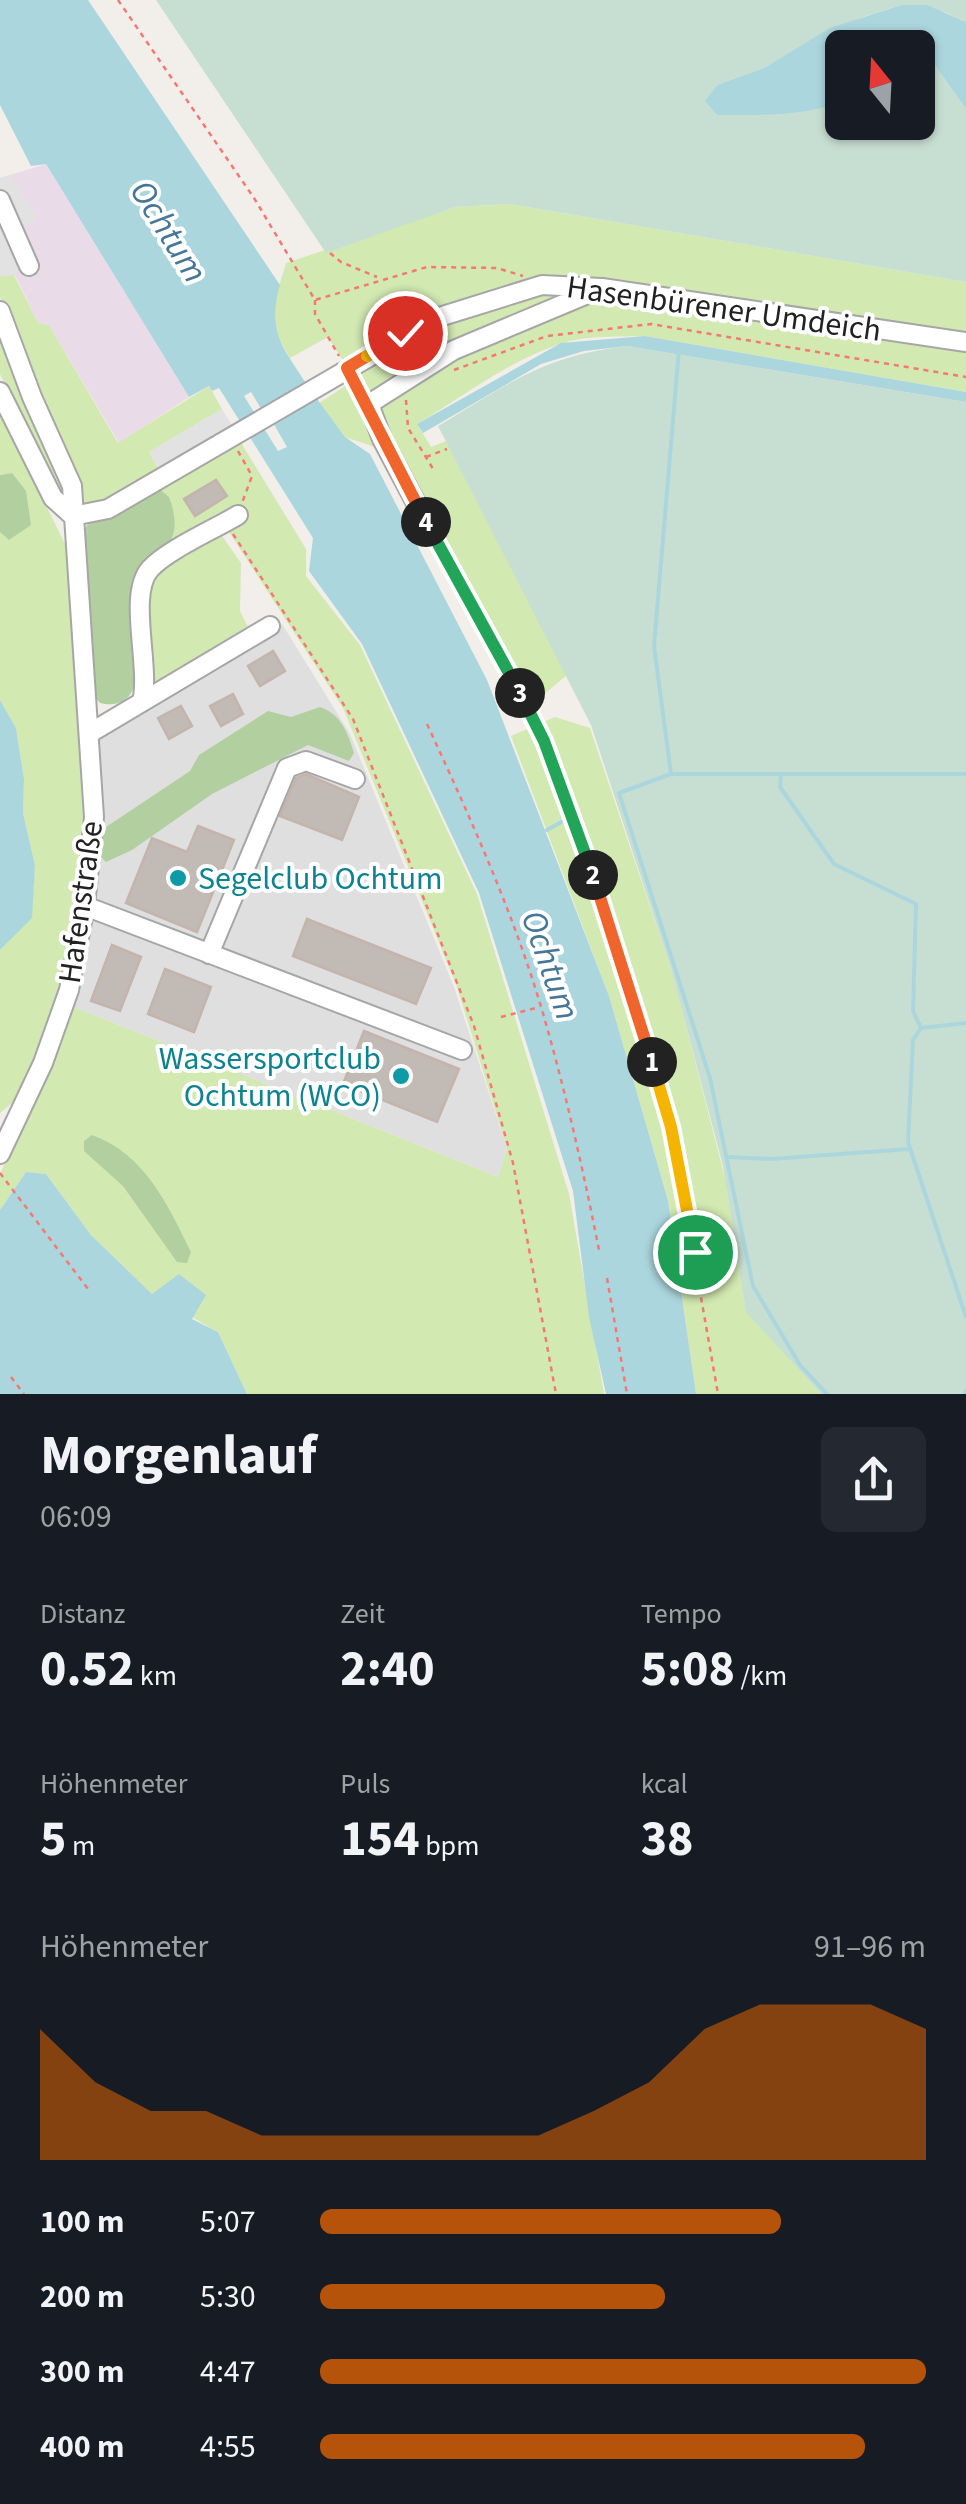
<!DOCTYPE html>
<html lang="de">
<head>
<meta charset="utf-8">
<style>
  :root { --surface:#171b24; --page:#242831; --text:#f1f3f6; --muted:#9ea1a6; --accent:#b45309 }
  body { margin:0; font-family:"Source Sans 3",sans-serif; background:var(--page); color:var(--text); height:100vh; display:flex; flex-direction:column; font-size:38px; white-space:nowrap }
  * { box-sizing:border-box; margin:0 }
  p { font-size:32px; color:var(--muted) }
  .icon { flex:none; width:55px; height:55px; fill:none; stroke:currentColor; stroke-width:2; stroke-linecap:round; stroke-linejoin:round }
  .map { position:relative; height:1394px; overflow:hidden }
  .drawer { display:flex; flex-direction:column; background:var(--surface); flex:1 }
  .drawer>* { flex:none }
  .needle { width:65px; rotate:342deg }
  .tools { position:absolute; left:825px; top:30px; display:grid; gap:20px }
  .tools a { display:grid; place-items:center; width:110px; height:110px; border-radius:15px; background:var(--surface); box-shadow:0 2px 8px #0004; font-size:50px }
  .pin { position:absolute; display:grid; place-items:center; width:85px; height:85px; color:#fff; margin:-42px; border:5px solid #fff; border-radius:50%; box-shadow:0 2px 10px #0007 }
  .km { position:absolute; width:50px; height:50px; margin:-25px; border-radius:50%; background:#222; color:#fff; font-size:28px; line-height:50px; text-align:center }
  .round { display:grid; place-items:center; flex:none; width:105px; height:105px; border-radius:15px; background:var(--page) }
  .headline { display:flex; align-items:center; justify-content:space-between; height:170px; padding:0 40px }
  h1 { font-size:55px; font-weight:700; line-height:75px }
  .stats { display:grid; grid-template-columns:repeat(3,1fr); gap:15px; height:170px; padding:10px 40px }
  .stats div { display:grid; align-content:center }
  .stats b { font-size:50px; font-weight:700 }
  .stats small { font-size:28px; font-weight:400 }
  .stats p { font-size:28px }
  .chart { height:280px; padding:20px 40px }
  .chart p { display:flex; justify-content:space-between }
  .chart svg { width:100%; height:180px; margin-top:10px; fill:var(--accent); opacity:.7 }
  ul { padding:0 40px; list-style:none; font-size:32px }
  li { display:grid; grid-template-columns:160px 120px 1fr; align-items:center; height:75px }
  li i { height:25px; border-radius:12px; background:var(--accent) }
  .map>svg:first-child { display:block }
  .residential { fill:#e0dfdf }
  .industrial { fill:#eadbe9 }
  .grass { fill:#d2e9b2 }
  .forest { fill:#b2cf9f }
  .wetland { fill:#c7dfd2 }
  .parking { fill:#e2e2e2 }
  .water { fill:#acd6dd }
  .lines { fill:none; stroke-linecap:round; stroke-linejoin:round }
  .stream { stroke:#acd6dd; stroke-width:4 }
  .building { fill:#c2bab5; stroke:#c3b4ac; stroke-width:2.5 }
  .minor-casing { stroke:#a6a6a6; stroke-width:22 }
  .path { stroke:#f57876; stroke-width:2.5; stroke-dasharray:5 5; stroke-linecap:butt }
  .minor { stroke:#fff; stroke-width:18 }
  .split-1-casing { stroke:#fff; stroke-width:20 }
  .split-2-casing { stroke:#fff; stroke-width:20 }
  .split-3-casing { stroke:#fff; stroke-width:20 }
  .split-4-casing { stroke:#fff; stroke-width:20 }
  .split-5-casing { stroke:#fff; stroke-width:20 }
  .split-6-casing { stroke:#fff; stroke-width:20 }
  .split-1 { stroke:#f5b400; stroke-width:12 }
  .split-2 { stroke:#f0652b; stroke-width:12 }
  .split-3 { stroke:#22a559; stroke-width:12 }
  .split-4 { stroke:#22a559; stroke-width:12 }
  .split-5 { stroke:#f0652b; stroke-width:12 }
  .split-6 { stroke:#f5b400; stroke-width:12 }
  .culture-dot { fill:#0f9aa8; stroke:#fff; stroke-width:4 }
  .labels { text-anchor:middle; stroke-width:8; stroke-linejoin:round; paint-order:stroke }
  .street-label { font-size:32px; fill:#222; stroke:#fff }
  .culture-label { font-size:32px; fill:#0d838f; stroke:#fff; text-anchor:start }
  .water-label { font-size:35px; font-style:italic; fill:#477697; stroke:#fff }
</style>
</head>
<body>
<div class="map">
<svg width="966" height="1394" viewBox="0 0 966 1394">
  <rect width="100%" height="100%" fill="#f2eee9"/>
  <!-- residential -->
  <path class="residential" d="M282,624l68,110 104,253 53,161 -9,29 -424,-170 29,-178 -6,-92z"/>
  <!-- industrial -->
  <path class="industrial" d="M46,164l143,233 -70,46 -70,-118 -11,-2 -23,-48 -15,1v-98z"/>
  <!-- grass -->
  <path class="grass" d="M510,204l456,78v110l-321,-56c-27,1 -59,-1 -85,8 -50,16 -98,53 -143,80l14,23 15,-6 121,234 -43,36 -140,-261 -39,-13 -26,-34 36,-23 -27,-43 -38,21c-26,-44 -17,-49 -4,-95l169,-56z
    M14,275l24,48 11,2 69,118 91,-57 13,23 -73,43 13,23 -76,36 -86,-214v-21z
    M0,334l62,148 4,12 -4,3 -62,-123z
    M0,413l69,139 20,265 -13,110 -18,68 -39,102 -19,16v-163l31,-32 4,-53 -12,-52 1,-34 -8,-51 -16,-28v-168l9,7 3,-66 -12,2z
    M240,441l66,108v27l54,69 117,249 92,300 35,200h-357l-29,-62 -66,-38 -61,-59 -45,-61 -20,-2 -26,38v-36l74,-167 424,170 9,-29 -51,-164 -113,-276 -123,-190 -49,28 -13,-58z
    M220,533l21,30 -1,48 8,16 -2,6 -81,51h-10l-9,-102 9,-14z
    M555,717l35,11 82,244 53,206 21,133 75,83h-125l-28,-195 -59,-203 -98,-260z"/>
  <!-- forest -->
  <path class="forest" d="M12,473l14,18 5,34 -22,15 -9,-8v-57z
    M158,488l11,9c21,57 -22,52 -37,92 2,34 25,127 -32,114l-6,-7 -13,-157 6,-14z
    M320,707c21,7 28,26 34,46l-5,8 -41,-16 -96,49 -80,56 -26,12 -7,-7 4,-26 87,-58 9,-16 69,-44 23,6z
    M92,1135c54,20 75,69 99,117l-4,11 -10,-1 -54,-76 -39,-35v-10z"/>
  <!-- wetland -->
  <path class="wetland" d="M156,0h810v22l-22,-10 -43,-7 -41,13 -94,49 -49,18 -11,16 11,14 57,-1 68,-13v21h76v-74l-18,-1 17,-7 49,69v173l-456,-78 -55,3 -129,46z
    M627,346l339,56v992h-145l-75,-82 -23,-146 -52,-197 -80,-244 -153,-299c71,-42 104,-70 189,-80z"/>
  <!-- parking -->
  <path class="parking" d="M11,175l26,44 -16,10 18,31 -25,15 -14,1v-98z
    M222,409l14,23 -74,43 -13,-23z"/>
  <!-- water -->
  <path class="water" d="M0,0h88l192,285c-14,48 4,63 29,103l-44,27 -14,-23 -7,4 34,55 9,-4 -16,-28 37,-23 9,3 28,38 25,17 117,226 122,316 59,204 28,194h-90l-17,-77 -16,-126 -94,-298 -117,-249 -53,-73 4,-33 -94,-150 -7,3 -3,-5 -20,11 -143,-233 -15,2 -31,-61z
    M901,5h26l39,17v87l-49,-69 -17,7 -58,1v53c-37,16 -85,14 -125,14l-12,-14 12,-16 49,-18 64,-39z
    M645,336l321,56v10l-339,-56 -43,5 -43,13 -118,69 -6,-9 144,-81z
    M0,700l16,28 8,51 -1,34 12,52 -3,53 -32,32z
    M26,1172l20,2 45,61 61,59 27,-20 27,21 -14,24 26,13 29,62h-247v-184z"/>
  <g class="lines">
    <!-- stream -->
    <path class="stream" d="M671,774l-17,-128 25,-297
      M781,774l-1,13 54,77 82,40 -3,107 8,17
      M619,793l91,285 43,208 47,79 27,29
      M619,793l52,-19h295
      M547,830l18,-10
      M966,1023l-45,5 -8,12 -5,102 58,175
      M729,1157l43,2 137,-10
      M965,1394l1,-3"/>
  </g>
  <!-- building -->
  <path class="building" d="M216,480l11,16 -32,20 -11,-17z
    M273,651l12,20 -25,15 -12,-20z
    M233,694l10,20 -22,12 -11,-20z
    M181,706l11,20 -23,13 -11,-21z
    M306,774l53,23 -17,43 -62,-24 16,-38z
    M198,826l36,14 -37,92 -71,-29 26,-65 35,14z
    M307,919l124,49 -15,36 -123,-48z
    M112,945l29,12 -21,54 -29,-10z
    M165,969l46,18 -17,45 -46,-18z
    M364,1031l95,38 -22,53 -94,-38z"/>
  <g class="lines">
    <defs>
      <path id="minor" d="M0,200l29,66
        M0,311l32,86 40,89 22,331 -9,89 -16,84 -26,73 -43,91
        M0,392l53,106 20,18
        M73,516l35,-7 328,-191 106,-33 60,3 364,54
        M427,524l-45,-85 -13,-35 85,-54 143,-60
        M142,702c9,-36 -15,-107 8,-133 17,-19 65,-40 88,-54
        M90,733l180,-107
        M85,906l377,144
        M209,954l78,-186 19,-7 49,18"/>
    </defs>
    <!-- minor casing -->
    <use href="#minor" class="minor-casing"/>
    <!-- path -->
    <path class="path" d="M118,0l136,198 61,102 112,-33 70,1 26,8
      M330,253l11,9 36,15
      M315,300v14l24,42
      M454,370l93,-34 104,-12 315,53
      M406,400l2,28 27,44
      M238,451l14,25 -10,27
      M426,457l21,-8
      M233,534l120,185 121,307 39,137 43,231
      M435,538l109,203 58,160 69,226 47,267
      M427,724c43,93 86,188 115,286 23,79 41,159 57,240
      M501,1017l39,-10
      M0,1173l88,116
      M607,1278l20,116
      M11,1377l13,17"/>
    <!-- minor -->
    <use href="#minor" class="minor"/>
  </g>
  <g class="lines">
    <defs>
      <path id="split-1" d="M652,1062l19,65 24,125"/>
      <path id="split-2" d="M593,875l59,187"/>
      <path id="split-3" d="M520,693l24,48 49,134"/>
      <path id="split-4" d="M426,522l94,171"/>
      <path id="split-5" d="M367,356l-20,12 79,154"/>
      <path id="split-6" d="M367,356l38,-23"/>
    </defs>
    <!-- split-1 casing -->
    <use href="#split-1" class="split-1-casing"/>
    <!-- split-2 casing -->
    <use href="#split-2" class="split-2-casing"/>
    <!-- split-3 casing -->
    <use href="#split-3" class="split-3-casing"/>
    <!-- split-4 casing -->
    <use href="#split-4" class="split-4-casing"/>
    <!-- split-5 casing -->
    <use href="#split-5" class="split-5-casing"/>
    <!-- split-6 casing -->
    <use href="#split-6" class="split-6-casing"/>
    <!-- split-1 -->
    <use href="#split-1" class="split-1"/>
    <!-- split-2 -->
    <use href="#split-2" class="split-2"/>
    <!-- split-3 -->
    <use href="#split-3" class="split-3"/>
    <!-- split-4 -->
    <use href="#split-4" class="split-4"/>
    <!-- split-5 -->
    <use href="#split-5" class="split-5"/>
    <!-- split-6 -->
    <use href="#split-6" class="split-6"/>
  </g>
  <!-- markers -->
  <g class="culture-dot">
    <circle cx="178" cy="878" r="10"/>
    <circle cx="401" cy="1076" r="10"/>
  </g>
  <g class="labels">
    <!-- street labels -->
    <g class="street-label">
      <text transform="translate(724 308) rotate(8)" y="11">Hasenbürener Umdeich</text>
      <text transform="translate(80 902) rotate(-82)" y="11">Hafenstraße</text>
    </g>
    <!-- culture labels -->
    <g class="culture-label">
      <text x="198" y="889">Segelclub Ochtum</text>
      <text x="381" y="1069" text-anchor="end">Wassersportclub<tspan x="381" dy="37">Ochtum (WCO)</tspan></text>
    </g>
    <!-- water labels -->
    <g class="water-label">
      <text transform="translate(169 231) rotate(58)" y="12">Ochtum</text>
      <text transform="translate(551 965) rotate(71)" y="12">Ochtum</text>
    </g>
  </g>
</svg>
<div class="tools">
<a><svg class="needle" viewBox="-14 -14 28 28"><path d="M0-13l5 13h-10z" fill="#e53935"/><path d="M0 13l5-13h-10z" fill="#9ea1a6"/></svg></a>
</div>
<div class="pin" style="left:695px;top:1252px;background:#1e9e55"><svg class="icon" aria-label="arrive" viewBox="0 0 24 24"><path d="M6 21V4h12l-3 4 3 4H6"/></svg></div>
<div class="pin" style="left:405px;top:333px;background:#d93025"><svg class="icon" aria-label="check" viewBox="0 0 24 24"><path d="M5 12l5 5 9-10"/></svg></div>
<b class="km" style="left:652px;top:1062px">1</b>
<b class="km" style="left:593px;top:875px">2</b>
<b class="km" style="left:520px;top:693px">3</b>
<b class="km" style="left:426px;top:522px">4</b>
</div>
<section class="drawer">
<div class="headline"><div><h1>Morgenlauf</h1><p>06:09</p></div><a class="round"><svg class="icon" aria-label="share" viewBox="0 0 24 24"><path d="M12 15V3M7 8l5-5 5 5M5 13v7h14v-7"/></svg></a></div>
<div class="stats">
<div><p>Distanz</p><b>0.52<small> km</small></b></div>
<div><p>Zeit</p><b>2:40</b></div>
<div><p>Tempo</p><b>5:08<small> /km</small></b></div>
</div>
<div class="stats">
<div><p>Höhenmeter</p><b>5<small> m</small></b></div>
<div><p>Puls</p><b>154<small> bpm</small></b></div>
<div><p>kcal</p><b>38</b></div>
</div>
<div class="chart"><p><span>Höhenmeter</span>91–96 m</p>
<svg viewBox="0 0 160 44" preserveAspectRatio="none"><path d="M0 44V12L10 25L20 32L30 32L40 38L50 38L60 38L70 38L80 38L90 38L100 32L110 25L120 12L130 6L140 6L150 6L160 12V44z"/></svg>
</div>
<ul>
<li><b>100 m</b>5:07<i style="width:76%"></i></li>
<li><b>200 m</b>5:30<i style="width:57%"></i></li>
<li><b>300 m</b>4:47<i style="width:100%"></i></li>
<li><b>400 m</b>4:55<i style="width:90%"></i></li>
</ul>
</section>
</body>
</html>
